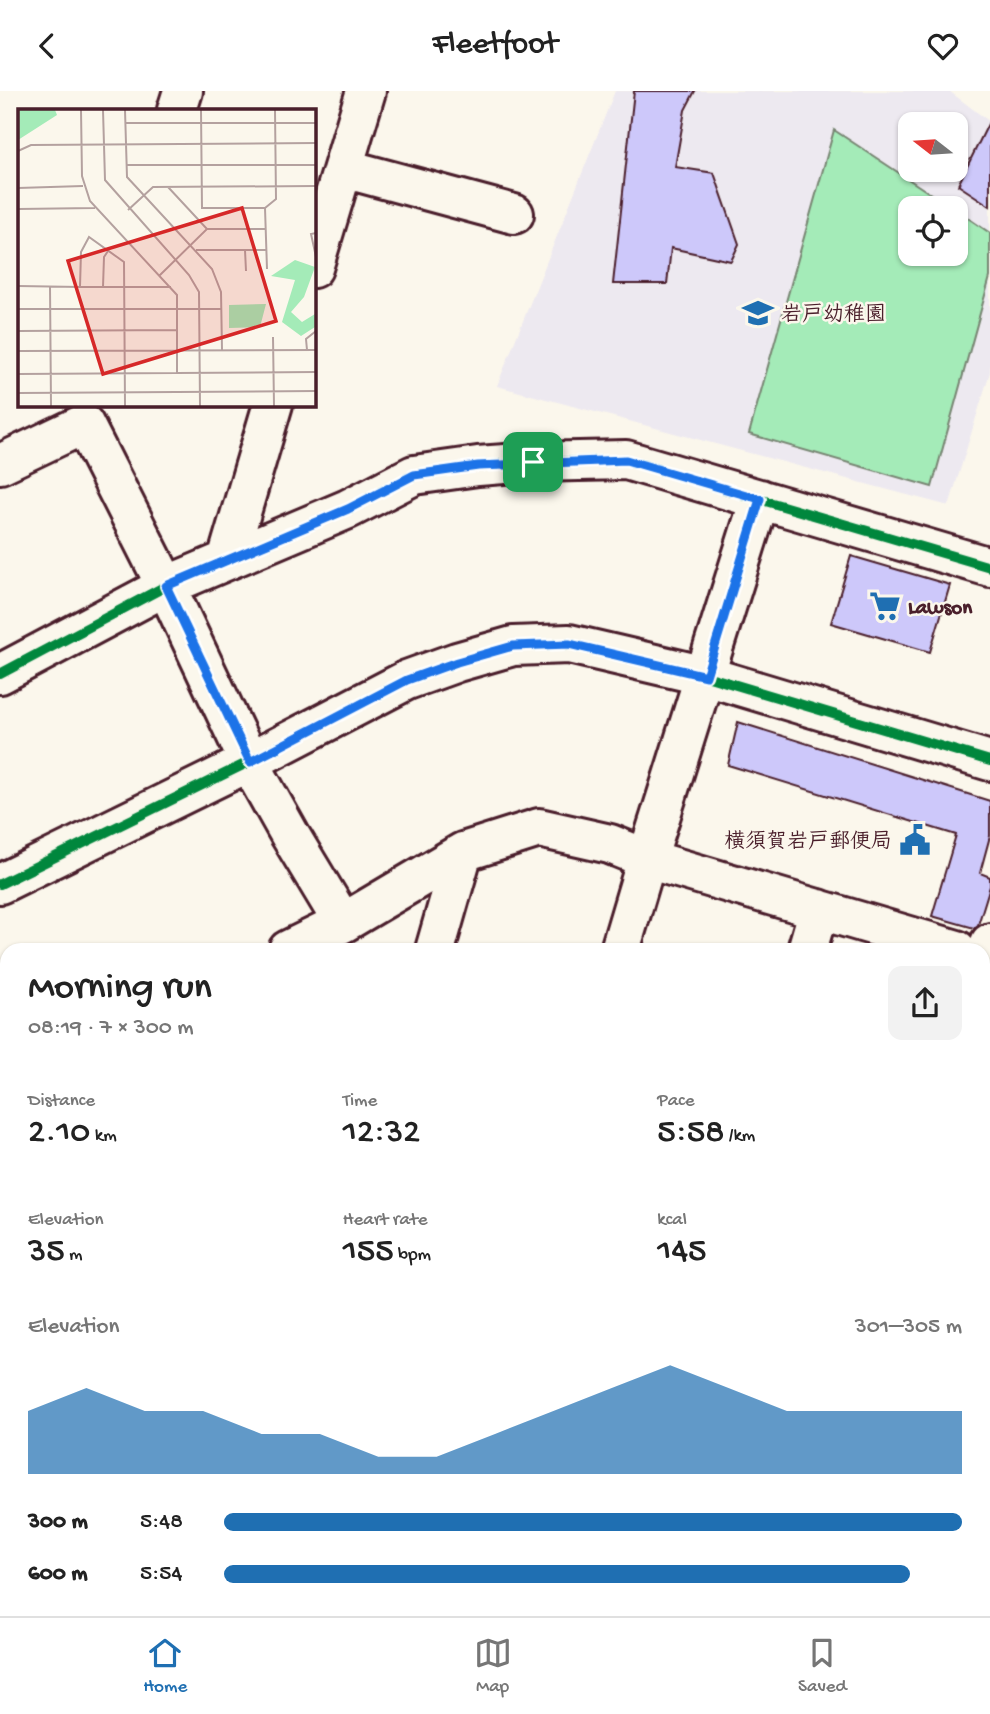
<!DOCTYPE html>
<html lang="en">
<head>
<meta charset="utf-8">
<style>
  :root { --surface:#fff; --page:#f2f2f2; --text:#222; --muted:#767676; --line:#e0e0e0; --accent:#1f6fb2 }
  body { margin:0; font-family:"Gochi Hand","Klee One",sans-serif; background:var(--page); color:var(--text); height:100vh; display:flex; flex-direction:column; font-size:26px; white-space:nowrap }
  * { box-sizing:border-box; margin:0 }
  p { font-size:23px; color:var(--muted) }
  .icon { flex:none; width:38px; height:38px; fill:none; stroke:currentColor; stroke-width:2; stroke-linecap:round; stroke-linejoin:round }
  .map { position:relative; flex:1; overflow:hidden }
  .drawer { position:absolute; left:0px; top:852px; width:990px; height:674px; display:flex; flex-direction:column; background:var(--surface); border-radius:21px 21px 0 0; box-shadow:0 2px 5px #0004 }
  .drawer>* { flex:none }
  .needle { width:46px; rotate:287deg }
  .buttons { position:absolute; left:898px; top:21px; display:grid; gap:14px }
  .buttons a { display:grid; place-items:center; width:70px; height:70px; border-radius:14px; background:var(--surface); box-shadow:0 2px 5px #0004; font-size:35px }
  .pin { position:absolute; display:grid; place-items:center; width:60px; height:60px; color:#fff; margin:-30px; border-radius:14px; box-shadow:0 4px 10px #0006 }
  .round { display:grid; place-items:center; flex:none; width:74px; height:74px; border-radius:14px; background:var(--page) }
  .head { display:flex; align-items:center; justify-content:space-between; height:119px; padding:0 28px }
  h1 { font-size:38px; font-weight:600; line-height:52px }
  .metrics { display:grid; grid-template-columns:repeat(3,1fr); gap:10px; height:119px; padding:7px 28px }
  .metrics div { display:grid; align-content:center }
  .metrics b { font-size:35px; font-weight:600 }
  .metrics small { font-size:19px; font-weight:400 }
  .metrics p { font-size:19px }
  .chart { height:196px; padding:14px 28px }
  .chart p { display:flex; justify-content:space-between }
  .chart svg { width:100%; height:126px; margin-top:7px; fill:var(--accent); opacity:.7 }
  ul { padding:0 28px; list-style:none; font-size:23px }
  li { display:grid; grid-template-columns:112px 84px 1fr; align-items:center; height:52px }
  li i { height:18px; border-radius:9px; background:var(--accent) }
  header { display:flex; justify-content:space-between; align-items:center; height:91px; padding:0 28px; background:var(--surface); font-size:32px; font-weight:600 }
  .dock { display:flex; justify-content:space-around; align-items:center; height:98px; border-top:2px solid var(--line); background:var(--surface); font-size:19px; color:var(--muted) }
  .dock a { display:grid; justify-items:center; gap:4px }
  .dock .selected { color:var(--accent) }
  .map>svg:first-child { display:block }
  .built { fill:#ede9f0; fill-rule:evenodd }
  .green { fill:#a4ebb8; stroke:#778572; stroke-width:2 }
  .building { fill:#cdc8fa; stroke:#4a1f2b; stroke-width:2 }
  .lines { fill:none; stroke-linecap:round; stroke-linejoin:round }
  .street-casing { stroke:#4a1f2b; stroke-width:44 }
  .secondary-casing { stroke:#4a1f2b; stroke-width:44 }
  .street { stroke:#fbf7ec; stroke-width:38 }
  .secondary { stroke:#fbf7ec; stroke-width:38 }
  .cycleway-casing { stroke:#fbf7ec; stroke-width:15 }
  .cycleway { stroke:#00873e; stroke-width:10 }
  .route-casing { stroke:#fff; stroke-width:14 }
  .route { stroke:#1a73e8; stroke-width:9 }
  .labels { text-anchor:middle; stroke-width:5; stroke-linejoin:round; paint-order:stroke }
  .poi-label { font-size:21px; font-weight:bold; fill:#4a1f2b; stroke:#fbf7ec; text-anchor:start }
  .inset-road { fill:none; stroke:#b4a19f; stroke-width:2 }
  .view { fill:#d62828; fill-opacity:0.15; stroke:#d62828; stroke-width:3.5 }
  .inset-edge { fill:none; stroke:#4a1f2b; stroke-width:3.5 }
</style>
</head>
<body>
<header><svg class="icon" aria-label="back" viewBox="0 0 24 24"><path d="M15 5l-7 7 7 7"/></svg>Fleetfoot<svg class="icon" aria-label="heart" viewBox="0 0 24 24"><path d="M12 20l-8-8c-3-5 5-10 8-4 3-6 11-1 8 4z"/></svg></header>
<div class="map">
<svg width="990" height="1525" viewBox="0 0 990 1525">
  <rect width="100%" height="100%" fill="#fbf7ec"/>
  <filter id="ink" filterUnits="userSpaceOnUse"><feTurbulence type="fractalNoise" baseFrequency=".0143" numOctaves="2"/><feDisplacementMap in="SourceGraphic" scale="14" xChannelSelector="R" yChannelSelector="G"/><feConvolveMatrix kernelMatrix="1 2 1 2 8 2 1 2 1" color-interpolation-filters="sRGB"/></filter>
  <g filter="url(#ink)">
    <!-- built -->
    <path class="built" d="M615,0h334l41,31v250l-41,134 -452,-120zM910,33h46v46h-46zM910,117h46v46h-46z
      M0,1426l7,3v90h211l-2,6h-216z"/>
    <!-- green -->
    <path class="green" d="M834,39l118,78h-42v46h46v-44l34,23v44l-58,210 -183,-53z"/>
    <!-- building -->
    <path class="building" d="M634,0h61l-10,19 -10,57 39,6 25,71 -8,17 -60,-13 -4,36h-54z
      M990,29v86l-32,-21z
      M851,465l99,29 -20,67 -99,-29z
      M738,631l252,79v35l-10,37 10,4v9l-12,39 -4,3 -42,-12 24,-81 -228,-70z"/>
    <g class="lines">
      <defs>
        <path id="street" d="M177,19l6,-19
          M343,77l171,46
          M313,177l53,-177
          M0,373l84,-40 82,162 83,176 41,73 53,88
          M227,469l46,-156
          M0,583l166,-88 182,-77 66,-34 64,-9 54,-4 94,-2 364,107
          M288,859l55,-27 120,-71 76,-24 71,16 37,15 310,91
          M435,859l28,-98
          M620,859l27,-91 113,-360
          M807,859l12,-41
          M0,1000l7,-4
          M0,1189l7,-5
          M984,1330l6,2
          M0,1417l7,3
          M224,1525l2,-6
          M419,1525l2,-6
          M607,1525l2,-6
          M987,1525l3,-8"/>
        <path id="secondary" d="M0,793l249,-122 158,-82 50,-18 56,-16 56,-2 137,32 284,85
          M984,873l6,-21
          M789,1525l2,-6"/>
      </defs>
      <!-- street casing -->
      <use href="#street" class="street-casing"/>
      <!-- secondary casing -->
      <use href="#secondary" class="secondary-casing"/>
      <!-- street -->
      <use href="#street" class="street"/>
      <!-- secondary -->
      <use href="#secondary" class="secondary"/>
      <defs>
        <path id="cycleway" d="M0,583l166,-88 182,-77 66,-34 64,-9 54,-4 94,-2 364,107
          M0,793l249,-122 158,-82 50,-18 56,-16 56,-2 137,32 284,85"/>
      </defs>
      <!-- cycleway casing -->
      <use href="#cycleway" class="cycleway-casing"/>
      <!-- cycleway -->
      <use href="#cycleway" class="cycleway"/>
    </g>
  </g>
  <g class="lines" filter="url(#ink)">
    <defs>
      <path id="route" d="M626,369l134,39 -54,177 -137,-32 -56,2 -56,16 -50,18 -157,82 -84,-176 182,-77 66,-34 64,-9z"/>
    </defs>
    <!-- route casing -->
    <use href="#route" class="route-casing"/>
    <!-- route -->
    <use href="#route" class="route"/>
  </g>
  <!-- icons -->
  <defs>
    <symbol id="school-bare" viewBox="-9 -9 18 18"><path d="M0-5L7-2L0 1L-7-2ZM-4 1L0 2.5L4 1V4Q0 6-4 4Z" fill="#1f6fb2" stroke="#fbf7ec" stroke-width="2.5" paint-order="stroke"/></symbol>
    <symbol id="supermarket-bare" viewBox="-9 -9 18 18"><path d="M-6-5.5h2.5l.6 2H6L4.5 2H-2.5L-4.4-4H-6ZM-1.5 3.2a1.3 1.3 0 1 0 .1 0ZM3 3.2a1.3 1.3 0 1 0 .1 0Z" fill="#1f6fb2" stroke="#fbf7ec" stroke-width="2.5" paint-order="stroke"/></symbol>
    <symbol id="civic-bare" viewBox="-9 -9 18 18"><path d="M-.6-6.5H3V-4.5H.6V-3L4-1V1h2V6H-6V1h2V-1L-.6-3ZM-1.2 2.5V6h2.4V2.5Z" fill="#1f6fb2" stroke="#fbf7ec" stroke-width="2.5" paint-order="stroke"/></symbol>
  </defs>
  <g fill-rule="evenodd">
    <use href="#school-bare" x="736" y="200" width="44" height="44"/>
    <use href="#supermarket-bare" x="863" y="493" width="44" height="44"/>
    <use href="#civic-bare" x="893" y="727" width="44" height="44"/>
  </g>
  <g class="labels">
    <!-- poi labels -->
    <g class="poi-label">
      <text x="781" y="229">岩戸幼稚園</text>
      <text x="908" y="522">Lawson</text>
      <text x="892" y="756" text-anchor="end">横須賀岩戸郵便局</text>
    </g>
  </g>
  <!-- overview -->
  <g transform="translate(18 18)">
    <rect width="298" height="298" fill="#fbf7ec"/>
    <path d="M0,1h37l2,5 -39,25zM277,151l20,7 -11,30 -13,15 11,10 13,-8v13l-14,9 -19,-14 13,-42 -24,-4zM248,195l-6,23 -31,1v-23z" fill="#a4ebb8"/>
    <path class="inset-road" d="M63,1l1,66 8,25 87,94v78M85,1l2,70 84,95 10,17 1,114M107,1l2,67 85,92 9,23 1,58M183,1l1,98h63l11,-9 -1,-89M107,14h191M0,42l13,-6 285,-2M108,56h190M0,79l65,-2M247,99l2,61M0,100l77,-1M110,101l25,-23 163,-1M189,120h59M298,124l-5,1 5,23M178,141h70M227,141l1,21M141,167l48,-47 -39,-42M0,177l62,1 1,-35 8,-15 35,25 1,144M32,177l1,120M62,178h91M85,178l1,-30 4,-6M0,200h204M0,222l159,-1M255,228l1,69M289,241l-1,-11 10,-8M0,242l298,-1M0,265l298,-2M0,284l298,-2"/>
    <path class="view" d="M224,99l34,113 -173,53 -35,-113z"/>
    <rect width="298" height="298" class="inset-edge"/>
  </g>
</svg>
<div class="buttons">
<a><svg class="needle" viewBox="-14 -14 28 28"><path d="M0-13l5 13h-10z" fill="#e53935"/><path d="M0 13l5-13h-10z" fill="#767676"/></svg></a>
<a><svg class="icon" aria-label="locate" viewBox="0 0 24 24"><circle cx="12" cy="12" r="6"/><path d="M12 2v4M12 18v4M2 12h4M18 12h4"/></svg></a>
</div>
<div class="pin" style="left:533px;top:371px;background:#1e9e55"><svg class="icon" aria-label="arrive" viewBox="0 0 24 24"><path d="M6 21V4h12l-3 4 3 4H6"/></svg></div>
<section class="drawer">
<div class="head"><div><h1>Morning run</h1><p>08:19 · 7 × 300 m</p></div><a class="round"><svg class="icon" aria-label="share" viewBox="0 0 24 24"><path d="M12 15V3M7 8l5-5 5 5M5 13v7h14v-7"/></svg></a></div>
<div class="metrics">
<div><p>Distance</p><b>2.10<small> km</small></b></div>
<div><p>Time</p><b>12:32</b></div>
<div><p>Pace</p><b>5:58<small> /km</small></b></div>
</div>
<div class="metrics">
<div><p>Elevation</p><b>35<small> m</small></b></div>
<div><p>Heart rate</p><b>155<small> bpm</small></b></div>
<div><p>kcal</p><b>145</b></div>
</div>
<div class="chart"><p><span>Elevation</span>301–305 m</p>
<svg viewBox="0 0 160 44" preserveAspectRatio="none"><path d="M0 44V22L10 14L20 22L30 22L40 30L50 30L60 38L70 38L80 30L90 22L100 14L110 6L120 14L130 22L140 22L150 22L160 22V44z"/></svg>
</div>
<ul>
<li><b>300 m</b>5:48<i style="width:100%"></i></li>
<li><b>600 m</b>5:54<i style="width:93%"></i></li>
</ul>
</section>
</div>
<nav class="dock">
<a class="selected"><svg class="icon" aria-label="home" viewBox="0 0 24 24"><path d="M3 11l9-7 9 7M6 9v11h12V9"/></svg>Home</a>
<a><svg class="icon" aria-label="map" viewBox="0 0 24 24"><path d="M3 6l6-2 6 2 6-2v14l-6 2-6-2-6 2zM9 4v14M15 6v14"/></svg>Map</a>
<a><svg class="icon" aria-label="saved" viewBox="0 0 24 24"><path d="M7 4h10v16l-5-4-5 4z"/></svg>Saved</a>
</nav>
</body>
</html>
